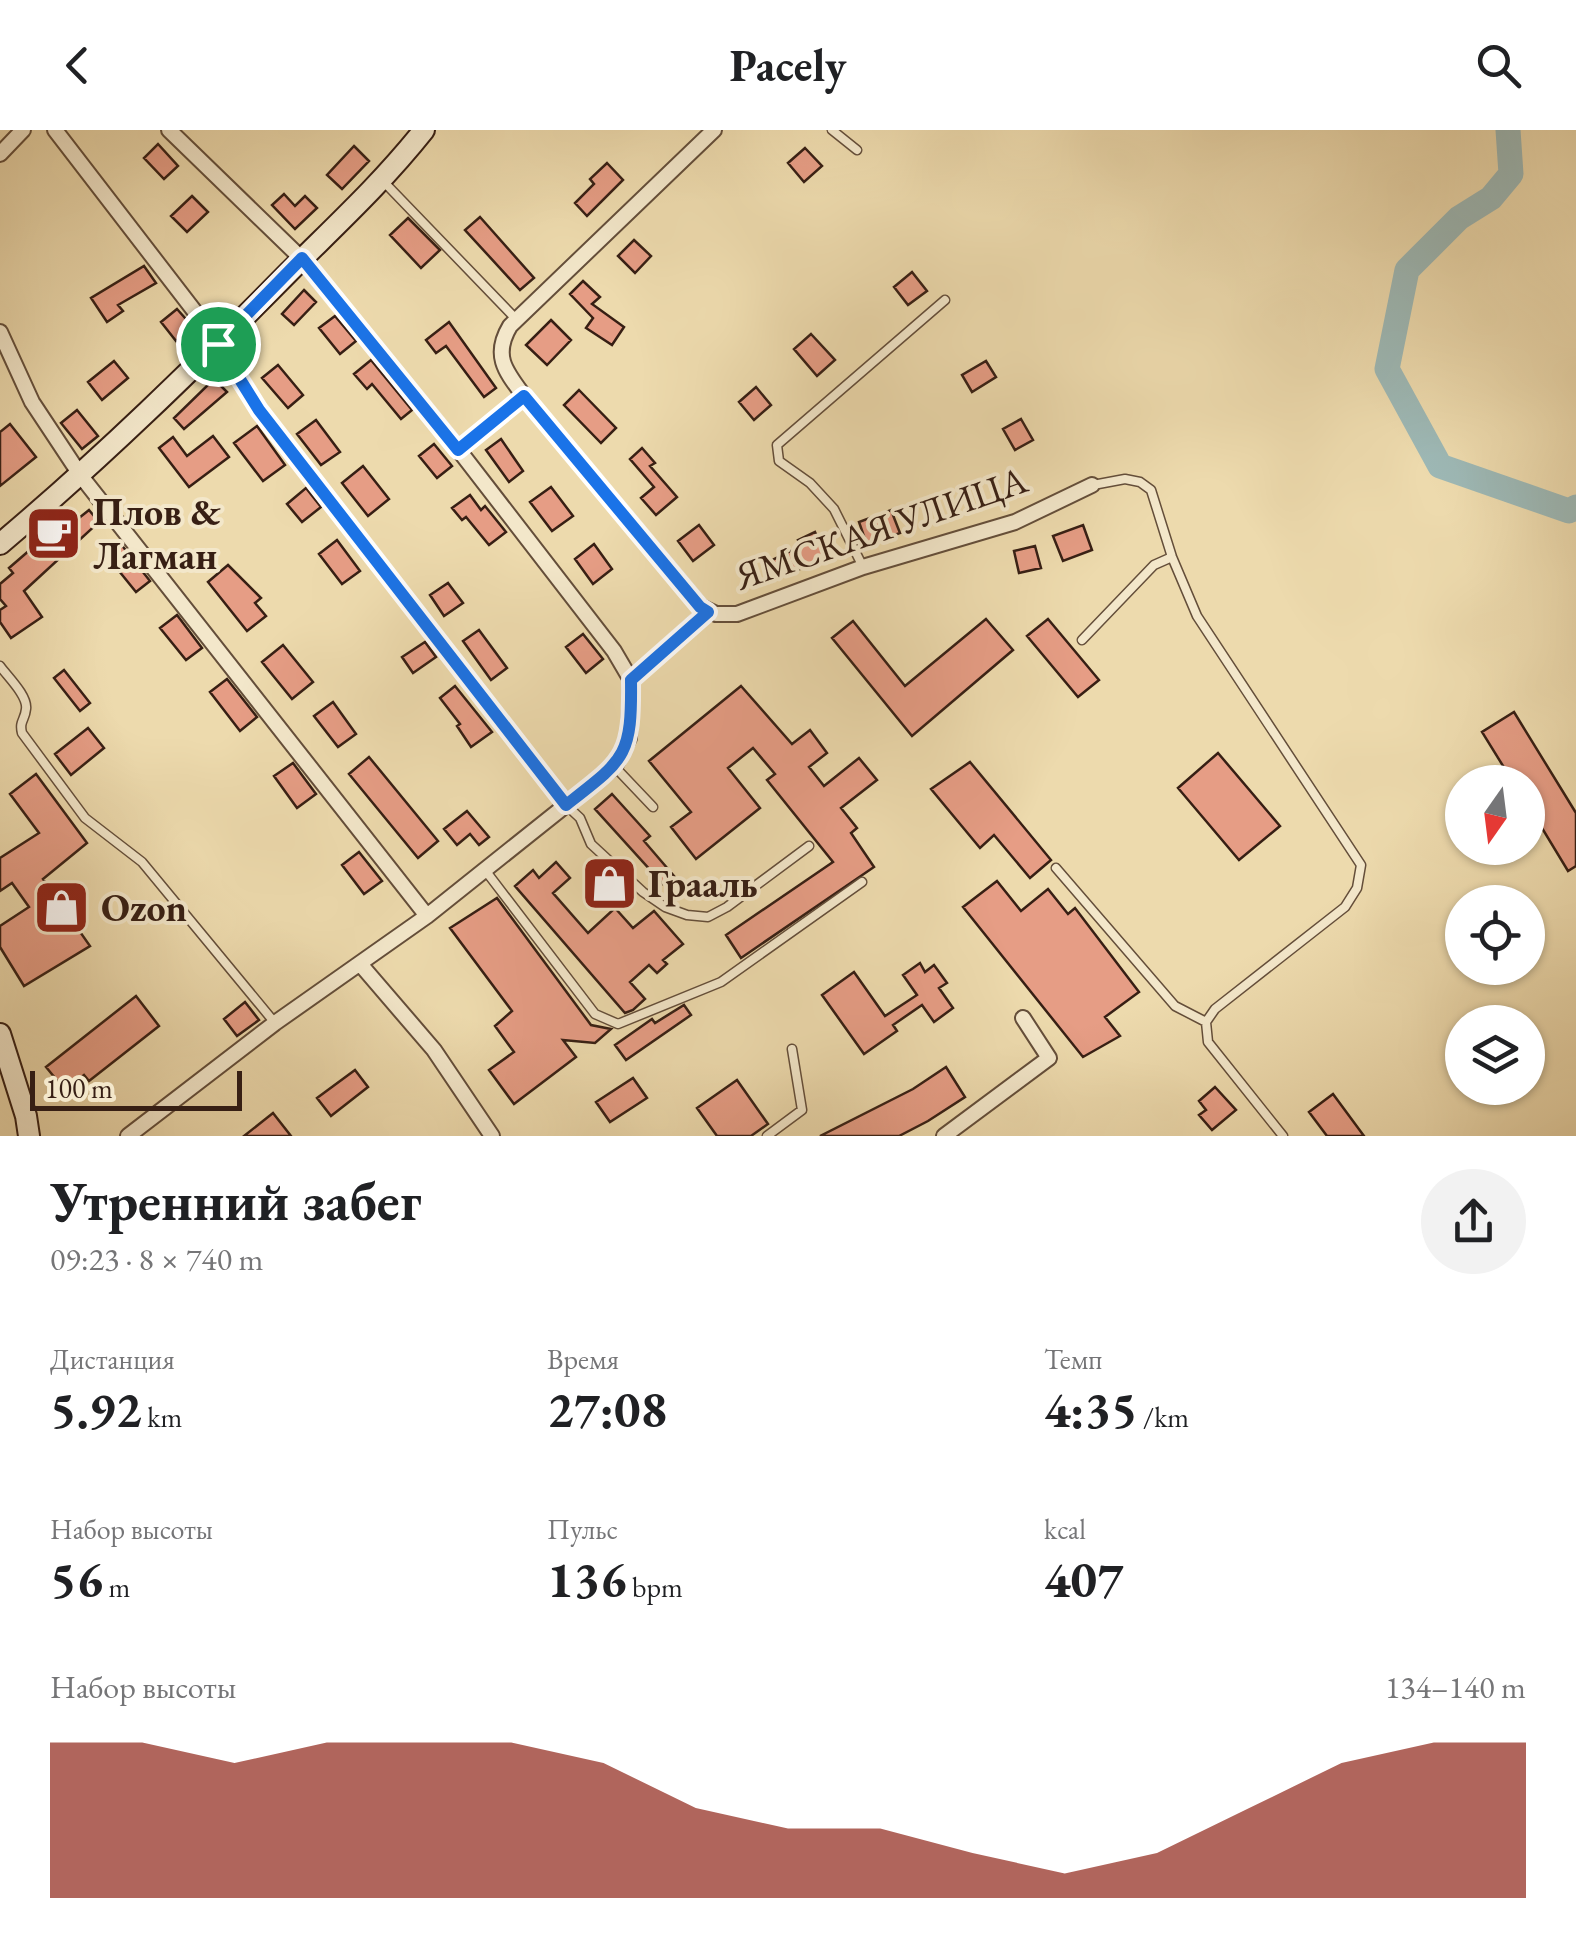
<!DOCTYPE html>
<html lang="ru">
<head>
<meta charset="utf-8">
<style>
  :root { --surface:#fff; --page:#f2f2f2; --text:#202124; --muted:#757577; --accent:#8f2418 }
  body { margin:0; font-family:"EB Garamond",serif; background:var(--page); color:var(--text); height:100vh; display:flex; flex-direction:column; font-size:38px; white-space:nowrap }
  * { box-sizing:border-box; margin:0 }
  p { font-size:32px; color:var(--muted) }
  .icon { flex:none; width:55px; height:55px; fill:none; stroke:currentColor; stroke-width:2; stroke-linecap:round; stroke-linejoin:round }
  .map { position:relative; height:1006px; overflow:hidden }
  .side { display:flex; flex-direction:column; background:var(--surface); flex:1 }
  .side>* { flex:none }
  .needle { width:65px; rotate:194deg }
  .controls { position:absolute; left:1445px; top:635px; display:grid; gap:20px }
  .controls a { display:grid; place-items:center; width:100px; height:100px; border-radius:50%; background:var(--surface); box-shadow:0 2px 8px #0004; font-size:50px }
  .scale { position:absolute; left:30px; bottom:25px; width:212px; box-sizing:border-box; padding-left:10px; border:5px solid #371f14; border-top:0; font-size:28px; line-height:35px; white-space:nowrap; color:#371f14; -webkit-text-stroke:8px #f3e7ca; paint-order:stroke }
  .pin { position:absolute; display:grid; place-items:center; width:85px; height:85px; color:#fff; margin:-42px; border:5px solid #fff; border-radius:50%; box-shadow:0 2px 10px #0007 }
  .round { display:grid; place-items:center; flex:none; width:105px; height:105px; border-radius:52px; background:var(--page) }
  .overview { display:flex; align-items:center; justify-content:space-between; height:170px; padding:0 50px }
  h1 { font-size:55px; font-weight:700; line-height:75px }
  .stats { display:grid; grid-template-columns:repeat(3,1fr); gap:15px; height:170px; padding:10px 50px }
  .stats div { display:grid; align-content:center }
  .stats b { font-size:50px; font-weight:700 }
  .stats small { font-size:28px; font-weight:400 }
  .stats p { font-size:28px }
  .chart { height:280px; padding:20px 50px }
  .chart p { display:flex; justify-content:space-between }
  .chart svg { width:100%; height:180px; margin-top:10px; fill:var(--accent); opacity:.7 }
  header { display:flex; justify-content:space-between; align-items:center; height:130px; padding:0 50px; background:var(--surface); font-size:45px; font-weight:700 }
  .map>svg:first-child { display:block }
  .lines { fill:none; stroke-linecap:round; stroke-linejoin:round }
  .river { stroke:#9db8b5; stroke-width:25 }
  .building { fill:#e69d85; stroke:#371f14; stroke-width:2.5 }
  .lane-casing { stroke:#644e3a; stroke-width:11 }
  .street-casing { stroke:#644e3a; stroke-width:18 }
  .secondary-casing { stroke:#371f14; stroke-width:24 }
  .lane { stroke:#f3e7ca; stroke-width:8 }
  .street { stroke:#f3e7ca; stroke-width:14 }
  .secondary { stroke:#f3e7ca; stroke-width:20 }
  .route-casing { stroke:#fff; stroke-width:20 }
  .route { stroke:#1a73e8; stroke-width:12 }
  .labels { text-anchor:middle; stroke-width:8; stroke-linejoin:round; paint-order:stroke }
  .poi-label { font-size:38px; font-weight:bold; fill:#371f14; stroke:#f3e7ca; text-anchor:start }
  .street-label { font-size:38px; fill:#371f14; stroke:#f3e7ca }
</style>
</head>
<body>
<header><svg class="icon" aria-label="back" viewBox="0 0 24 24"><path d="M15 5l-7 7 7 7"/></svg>Pacely<svg class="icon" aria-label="search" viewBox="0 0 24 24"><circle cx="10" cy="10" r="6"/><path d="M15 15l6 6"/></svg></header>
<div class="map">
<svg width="1576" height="1006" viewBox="0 0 1576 1006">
  <rect width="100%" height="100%" fill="#eddaad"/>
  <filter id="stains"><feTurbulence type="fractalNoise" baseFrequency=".002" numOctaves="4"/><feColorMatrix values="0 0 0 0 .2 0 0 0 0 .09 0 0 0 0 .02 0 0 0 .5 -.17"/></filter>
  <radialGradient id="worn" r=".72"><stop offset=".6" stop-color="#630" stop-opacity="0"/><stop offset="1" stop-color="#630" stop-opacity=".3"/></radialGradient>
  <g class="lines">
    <!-- river -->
    <path class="river" d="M1508,0l3,44 -20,24 -32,20 -52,52 -20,99 53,97 129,45 7,-4"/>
  </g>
  <!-- building -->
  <path class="building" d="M158,14l20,22 -14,13 -20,-21z
    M354,16l15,15 -27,28 -15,-14z
    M805,18l17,18 -18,16 -16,-19z
    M607,33l16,17 -36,36 -12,-13 19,-19 -4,-5z
    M284,64l11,12 10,-10 12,12 -22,21 -23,-24z
    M192,66l16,16 -21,20 -16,-16z
    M480,87l54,61 -14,12 -55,-60z
    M408,88l32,32 -19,18 -31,-33z
    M634,110l17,16 -16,17 -17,-17z
    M144,136l12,17 -38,22 5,6 -16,11 -16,-24z
    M912,142l15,19 -19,14 -14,-18z
    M583,151l17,16 -8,7 32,23 -12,18 -26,-17 7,-10 -23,-24z
    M304,160l12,12 -22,23 -12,-11z
    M177,179l16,18 -17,14 -15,-19z
    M335,186l21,25 -16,13 -21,-26z
    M551,190l20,20 -24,25 -21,-20z
    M449,192l47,66 -12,9 -38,-51 -10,7 -10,-13z
    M811,204l24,26 -18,16 -23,-27z
    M371,230l41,50 -11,9 -29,-35 -5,5 -13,-15z
    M114,231l14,17 -26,22 -14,-18z
    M986,231l10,16 -24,15 -10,-17z
    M278,235l25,30 -15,13 -26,-30z
    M214,249l13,13 -43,37 -10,-11z
    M756,257l15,18 -17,15 -15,-18z
    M579,260l37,38 -15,15 -37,-38z
    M77,280l21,26 -16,13 -21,-26z
    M1021,289l12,21 -18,10 -12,-21z
    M316,290l24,32 -19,13 -24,-31z
    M10,294l26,33 -36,29v-54z
    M257,296l28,39 -22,16 -29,-38z
    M213,306l16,21 -40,30 -30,-39 14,-11 14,19z
    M501,309l22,32 -14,11 -23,-32z
    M434,314l18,22 -15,12 -18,-22z
    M642,318l13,15 -5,3 27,31 -21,18 -15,-17 13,-11 -24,-28z
    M363,336l26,33 -21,17 -26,-33z
    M551,357l22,29 -21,15 -22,-29z
    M306,358l15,19 -19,15 -15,-18z
    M470,365l11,15 4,-4 21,26 -17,13 -23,-28 -4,3 -10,-12z
    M89,380l10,12 -75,69 18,26 -31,21 -11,-16v-12l6,-4 -6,-7v-15l13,-11 -4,-5 60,-52 5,6z
    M891,380l9,23 -33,12 -8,-23z
    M699,395l15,20 -21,16 -15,-20z
    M1083,395l9,25 -29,11 -10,-25z
    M815,402l12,26 -49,20 -8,-17 31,-15 -3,-6z
    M337,410l23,31 -18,13 -23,-30z
    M120,413l30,38 -14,11 -30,-37z
    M594,414l18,25 -19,15 -18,-25z
    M1035,416l6,22 -22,5 -5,-22z
    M228,435l33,33 -6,5 11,13 -19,15 -39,-49z
    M448,453l15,20 -19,13 -14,-21z
    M177,485l25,33 -16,12 -26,-32z
    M986,489l27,31 -101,86 -80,-98 21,-17 52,65z
    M1048,489l51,61 -21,17 -51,-61z
    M479,500l28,38 -16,12 -28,-39z
    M583,504l20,25 -17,14 -20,-26z
    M425,512l11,15 -23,16 -11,-16z
    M283,515l30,37 -21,17 -30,-37z
    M64,540l26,33 -10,8 -26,-33z
    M227,549l30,38 -17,14 -30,-39z
    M455,556l37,46 -21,15 -14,-21 3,-2 -20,-26z
    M741,556l51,58 18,-14 17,23 -18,14 15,19 35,-28 18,22 -36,28 16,20 -6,5 23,34 -133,91 -15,-23 107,-73 -66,-82 8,-6 -22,-26 -25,20 32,40 -64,51 -25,-32 20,-15 -42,-51z
    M333,572l23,32 -18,13 -24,-31z
    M1514,582l62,101v53l-8,5 -40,-66v-23h-15l-31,-50z
    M88,598l16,20 -33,27 -16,-21z
    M1218,623l62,73 -41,34 -61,-72z
    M369,627l69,84 -20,17 -69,-84z
    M970,632l81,98 -21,18 -36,-43 -14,13 -49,-59z
    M293,633l23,31 -19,14 -23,-32z
    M36,644l51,69 -44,36 47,67 -66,40 -24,-39v-21l29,-19 -17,-24 -12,8v-33l39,-25 -29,-39z
    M612,664l38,42 -6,5 30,35 -11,8 -68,-75z
    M467,681l22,26 -10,8 -9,-11 -13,11 -13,-16z
    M359,722l23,29 -18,13 -22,-29z
    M556,732l14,16 -17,15 35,40 27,-25 18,20 21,-17 29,33 -20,16 4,4 -10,9 -8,-8 -19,17 15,17 -12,11 -8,3 -110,-127 18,-16 6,8z
    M997,751l24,30 27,-22 20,25 7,-6 64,84 -34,25 15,19 -37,21 -120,-150z
    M497,768l94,127 20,4 -16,14 -32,-3 13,17 -62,47 -25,-34 25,-18 -19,-26 17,-15 -62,-83z
    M920,833l5,9 9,-7 13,18 -8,5 14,20 -19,14 -12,-17 -29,20 4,6 -33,23 -42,-59 32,-23 31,44 32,-21 -14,-20z
    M136,866l23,30 -70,55 -5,-6 -19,15 -19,-23z
    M245,872l14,18 -22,16 -13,-17z
    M684,875l7,10 -65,45 -11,-15 37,-26 3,4z
    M946,937l19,30 -37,24 -29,15h-79l93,-47z
    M355,940l13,17 -37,29 -14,-18z
    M633,948l14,20 -37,24 -14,-20z
    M737,950l31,44 -17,12h-34l-20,-28z
    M1215,957l21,23 -24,20 -13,-15 7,-5 -7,-9z
    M1333,964l31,42h-37l-18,-24z
    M273,983l18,23h-47z"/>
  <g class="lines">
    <defs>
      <path id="lane" d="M832,0l25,20
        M383,51l134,139
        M458,319l66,-53
        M1093,355l32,-6 15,3 11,8 21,67 25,59 164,249 -4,23 -12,19 -130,102 -9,13 2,20 75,94
        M863,437l-29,-58 -24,-26 -31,-22 -2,-16 168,-145
        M1082,510l72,-75 18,-8
        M0,536c8,11 28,30 26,43 -1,11 -7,12 -4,24l63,85 57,44 133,161
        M615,637l38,40
        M566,675l14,13 11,26 52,48 22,15 22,8 21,2 19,-10 82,-61
        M1056,738l119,138 31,16
        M485,740l110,144 23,10 103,-42 141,-100
        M767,1006l35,-26 -10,-61"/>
      <path id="street" d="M55,0l164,213 40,67 307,395
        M169,0l133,129 156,190 156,202 17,29
        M714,0l-204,196c-18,30 -4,46 14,70l177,211 15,7h21l126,-47 152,-45 77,-37
        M0,24l23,-24
        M0,202l32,70 49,74 346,440
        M361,835l73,85 58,86
        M128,1006l147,-113 152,-107 188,-150 14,-28 2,-58 77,-69
        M944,1006l105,-78 -26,-40"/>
      <path id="secondary" d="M0,414c101,-85 195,-177 288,-271 48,-48 93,-89 136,-143
        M0,904l26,82 3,20"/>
    </defs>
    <!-- lane casing -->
    <use href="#lane" class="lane-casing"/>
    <!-- street casing -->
    <use href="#street" class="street-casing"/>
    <!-- secondary casing -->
    <use href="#secondary" class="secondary-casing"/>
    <!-- lane -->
    <use href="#lane" class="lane"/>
    <!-- street -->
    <use href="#street" class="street"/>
    <!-- secondary -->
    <use href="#secondary" class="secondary"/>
  </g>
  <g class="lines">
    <defs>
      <path id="route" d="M302,128l156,192 66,-54 176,211 8,5 -77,68c1,77 -6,79 -65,125l-307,-395 -41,-66z"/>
    </defs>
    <!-- route casing -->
    <use href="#route" class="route-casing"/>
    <!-- route -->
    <use href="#route" class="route"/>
  </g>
  <!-- icons -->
  <defs>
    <symbol id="cafe-square" viewBox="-11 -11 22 22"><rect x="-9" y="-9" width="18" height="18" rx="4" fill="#8f2418" stroke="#f3e7ca"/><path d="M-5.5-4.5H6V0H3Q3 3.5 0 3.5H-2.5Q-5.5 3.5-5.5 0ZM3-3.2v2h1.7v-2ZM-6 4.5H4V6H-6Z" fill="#fff"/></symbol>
    <symbol id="shop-square" viewBox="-11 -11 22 22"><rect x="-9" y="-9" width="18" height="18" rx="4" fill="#8f2418" stroke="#f3e7ca"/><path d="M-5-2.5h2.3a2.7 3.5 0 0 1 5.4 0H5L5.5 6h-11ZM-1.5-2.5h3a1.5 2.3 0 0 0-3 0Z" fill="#fff"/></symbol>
  </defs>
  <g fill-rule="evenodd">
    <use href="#cafe-square" x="22" y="372" width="63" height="63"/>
    <use href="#shop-square" x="578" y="722" width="63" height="63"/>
    <use href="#shop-square" x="30" y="746" width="63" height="63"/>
  </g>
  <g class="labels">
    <!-- poi labels -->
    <g class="poi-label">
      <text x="93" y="395">Плов &amp;<tspan x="93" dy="44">Лагман</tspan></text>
      <text x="648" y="767">Грааль</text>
      <text x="101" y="791">Ozon</text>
    </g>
    <!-- street labels -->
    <g class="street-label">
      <text transform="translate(881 398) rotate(-19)" y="13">ЯМСКАЯ УЛИЦА</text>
    </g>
  </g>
  <rect width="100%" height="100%" filter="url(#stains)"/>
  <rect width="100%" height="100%" fill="url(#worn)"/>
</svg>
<div class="controls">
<a><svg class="needle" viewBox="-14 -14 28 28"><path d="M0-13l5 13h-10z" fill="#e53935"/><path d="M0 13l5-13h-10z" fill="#757577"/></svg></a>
<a><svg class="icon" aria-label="locate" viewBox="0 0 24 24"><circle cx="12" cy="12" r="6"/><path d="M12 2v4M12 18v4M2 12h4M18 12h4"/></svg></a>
<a><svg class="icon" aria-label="layers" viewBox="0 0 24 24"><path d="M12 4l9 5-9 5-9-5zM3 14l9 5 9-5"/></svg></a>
</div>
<div class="scale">100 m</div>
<div class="pin" style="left:218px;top:214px;background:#1e9e55"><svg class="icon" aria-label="arrive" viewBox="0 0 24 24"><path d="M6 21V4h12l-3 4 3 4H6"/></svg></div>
</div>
<section class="side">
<div class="overview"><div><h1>Утренний забег</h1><p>09:23 · 8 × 740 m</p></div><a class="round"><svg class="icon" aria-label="share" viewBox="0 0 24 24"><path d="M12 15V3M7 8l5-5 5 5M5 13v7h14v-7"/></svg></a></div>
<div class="stats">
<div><p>Дистанция</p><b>5.92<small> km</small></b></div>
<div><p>Время</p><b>27:08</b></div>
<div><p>Темп</p><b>4:35<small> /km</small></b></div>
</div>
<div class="stats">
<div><p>Набор высоты</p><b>56<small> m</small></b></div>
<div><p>Пульс</p><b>136<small> bpm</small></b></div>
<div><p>kcal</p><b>407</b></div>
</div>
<div class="chart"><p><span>Набор высоты</span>134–140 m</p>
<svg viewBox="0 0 160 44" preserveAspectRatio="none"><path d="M0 44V6L10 6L20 11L30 6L40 6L50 6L60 11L70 22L80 27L90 27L100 33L110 38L120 33L130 22L140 11L150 6L160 6V44z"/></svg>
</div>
</section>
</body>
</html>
